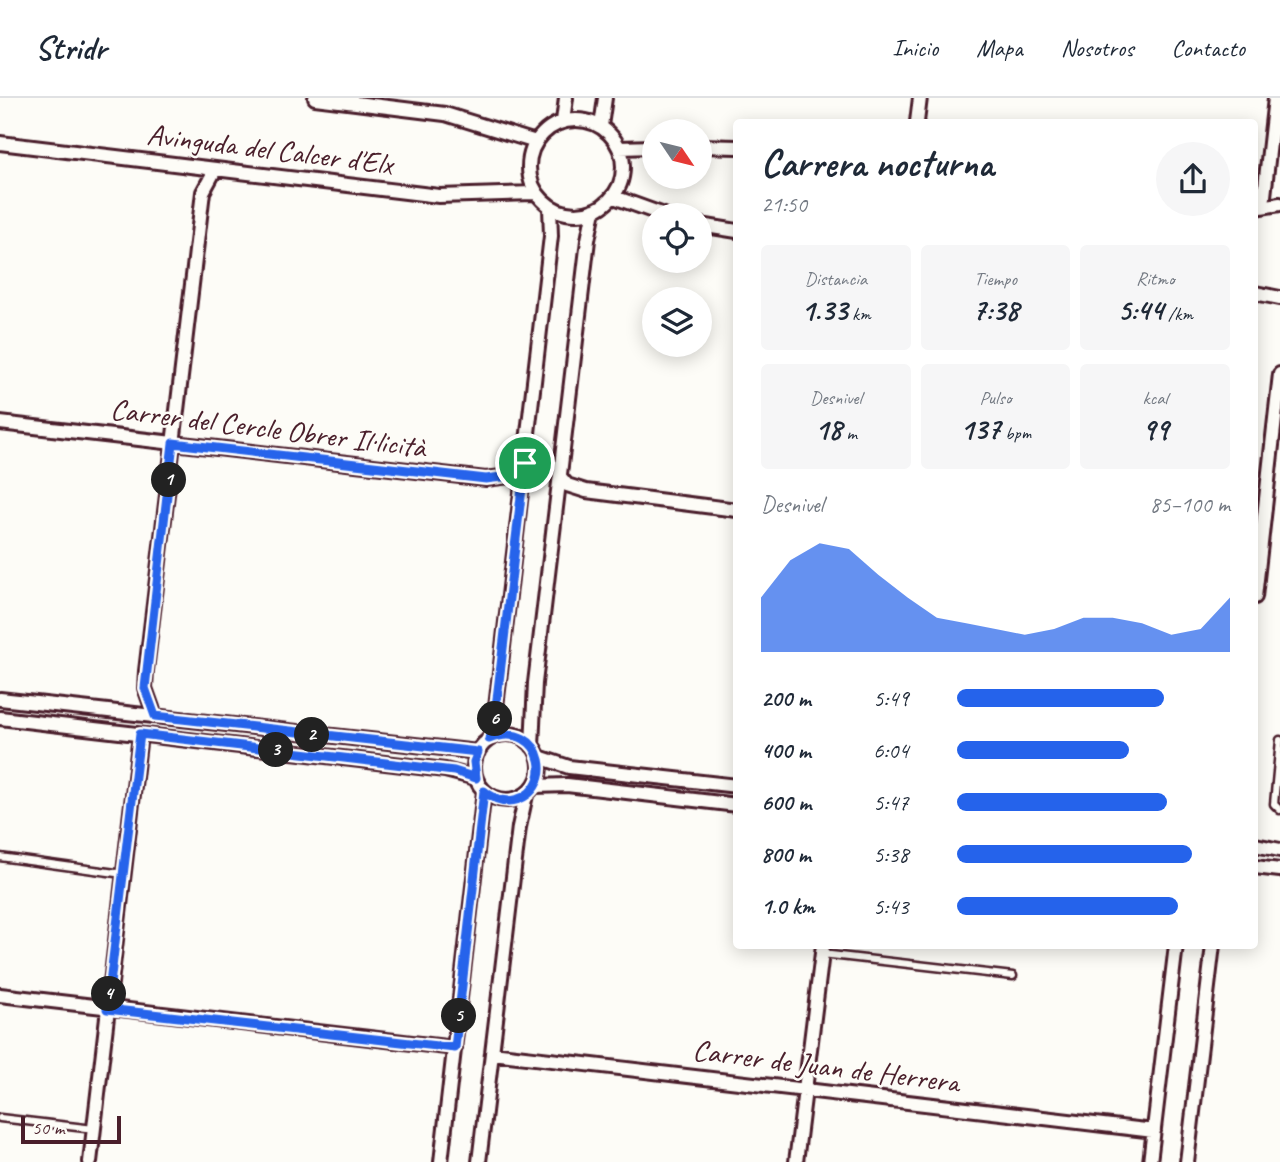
<!DOCTYPE html>
<html lang="es">
<head>
<meta charset="utf-8">
<style>
  :root { --surface:#fff; --page:#f6f6f7; --text:#1f2937; --muted:#747a83; --line:#e0e1e3; --accent:#2563eb }
  body { margin:0; font-family:Caveat,sans-serif; background:var(--page); color:var(--text); height:100vh; display:flex; flex-direction:column; font-size:26px; white-space:nowrap }
  * { box-sizing:border-box; margin:0 }
  p { font-size:23px; color:var(--muted) }
  .icon { flex:none; width:38px; height:38px; fill:none; stroke:currentColor; stroke-width:2; stroke-linecap:round; stroke-linejoin:round }
  .map { position:relative; flex:1; overflow:hidden }
  .sheet { position:absolute; left:733px; top:21px; width:525px; height:830px; display:flex; flex-direction:column; background:var(--surface); border-radius:7px; box-shadow:0 4px 18px #0003 }
  .sheet>* { flex:none }
  .needle { width:46px; rotate:125deg }
  .controls { position:absolute; left:642px; top:21px; display:grid; gap:14px }
  .controls a { display:grid; place-items:center; width:70px; height:70px; border-radius:50%; background:var(--surface); box-shadow:0 4px 18px #0003; font-size:35px }
  .scale { position:absolute; left:21px; bottom:18px; width:100px; box-sizing:border-box; padding-left:7px; border:4px solid #4a1f2b; border-top:0; font-size:19px; line-height:24px; white-space:nowrap; color:#4a1f2b; -webkit-text-stroke:5px #fdfcf7; paint-order:stroke }
  .pin { position:absolute; display:grid; place-items:center; width:60px; height:60px; color:#fff; margin:-30px; border:4px solid #fff; border-radius:50%; box-shadow:0 2px 7px #0007 }
  .km { position:absolute; width:35px; height:35px; margin:-18px; border-radius:50%; background:#222; color:#fff; font-size:19px; line-height:35px; text-align:center }
  .round { display:grid; place-items:center; flex:none; width:74px; height:74px; border-radius:37px; background:var(--page) }
  .overview { display:flex; align-items:center; justify-content:space-between; height:119px; padding:0 28px }
  h1 { font-size:38px; font-weight:800; line-height:52px }
  .stats { display:grid; grid-template-columns:repeat(3,1fr); gap:10px; height:119px; padding:7px 28px }
  .stats div { display:grid; align-content:center; border-radius:7px; background:var(--page); text-align:center }
  .stats b { font-size:30px; font-weight:800 }
  .stats small { font-size:19px; font-weight:400 }
  .stats p { font-size:19px }
  .chart { height:196px; padding:14px 28px }
  .chart p { display:flex; justify-content:space-between }
  .chart svg { width:100%; height:126px; margin-top:7px; fill:var(--accent); opacity:.7 }
  ul { padding:0 28px; list-style:none; font-size:23px }
  li { display:grid; grid-template-columns:112px 84px 1fr; align-items:center; height:52px }
  li i { height:18px; border-radius:9px; background:var(--accent) }
  header { display:flex; align-items:center; gap:42px; box-sizing:border-box; height:98px; padding:0 35px; background:var(--surface); border-bottom:2px solid var(--line) }
  header strong { font-size:33px }
  nav { display:flex; gap:38px; margin-inline-start:auto; font-size:24px }
  .map>svg:first-child { display:block }
  .lines { fill:none; stroke-linecap:round; stroke-linejoin:round }
  .lane-casing { stroke:#4a1f2b; stroke-width:11 }
  .street-casing { stroke:#4a1f2b; stroke-width:18 }
  .lane { stroke:#fdfcf7; stroke-width:6 }
  .street { stroke:#fdfcf7; stroke-width:12 }
  .route-casing { stroke:#fff; stroke-width:14 }
  .route { stroke:#2563eb; stroke-width:9 }
  .labels { text-anchor:middle; stroke-width:5; stroke-linejoin:round; paint-order:stroke }
  .street-label { font-size:30px; fill:#4a1f2b; stroke:#fdfcf7 }
</style>
</head>
<body>
<header>
<strong>Stridr</strong>
<nav><a>Inicio</a><a>Mapa</a><a>Nosotros</a><a>Contacto</a></nav>
</header>
<div class="map">
<svg width="1280" height="1064" viewBox="0 0 1280 1064">
  <rect width="100%" height="100%" fill="#fdfcf7"/>
  <filter id="ink" filterUnits="userSpaceOnUse"><feTurbulence type="fractalNoise" baseFrequency=".0143" numOctaves="2"/><feDisplacementMap in="SourceGraphic" scale="14" xChannelSelector="R" yChannelSelector="G"/><feConvolveMatrix kernelMatrix="1 2 1 2 8 2 1 2 1" color-interpolation-filters="sRGB"/></filter>
  <g filter="url(#ink)">
    <g class="lines">
      <defs>
        <path id="lane" d="M1280,642l-6,64 6,6
          M0,759l123,17
          M822,856l191,22
          M0,1020l94,11"/>
        <path id="street" d="M315,0l130,16 91,28
          M529 69a47 47 0 1 1 94 0a47 47 0 1 1-94 0Z
          M563,23l3,-23
          M917,24l3,-24
          M601,28l4,-28
          M0,45l439,53 95,-3
          M700,48l37,1
          M619,50l35,-1
          M614,99l50,18
          M1263,107l12,-107
          M1255,110l25,-4
          M700,127l37,6
          M1255,195l25,5
          M0,325l486,56 23,-3 16,-13
          M561,380l6,7 19,6 151,19
          M1255,499l25,-223
          M0,601l478,53
          M155,618l-10,-28 1,-17 57,-479 12,-22
          M0,620l445,52 31,8
          M474 669a33 33 0 1 1 66 0a33 33 0 1 1-66 0Z
          M489,641l5,-15 57,-488 -1,-29
          M532,648l3,-63 53,-443 6,-30
          M539,659l30,10 168,19
          M535,688l32,-1 170,20
          M1255,747l25,5
          M1255,769l25,3
          M0,897l455,53
          M492,955l662,78
          M90,1064l50,-427
          M441,1064l43,-371
          M479,1064l40,-335 7,-32
          M796,1064l27,-217
          M1150,1064l26,-217
          M1187,1064l26,-217"/>
      </defs>
      <!-- lane casing -->
      <use href="#lane" class="lane-casing"/>
      <!-- street casing -->
      <use href="#street" class="street-casing"/>
      <!-- lane -->
      <use href="#lane" class="lane"/>
      <!-- street -->
      <use href="#street" class="street"/>
    </g>
  </g>
  <g class="lines" filter="url(#ink)">
    <defs>
      <path id="route" d="M173,345l313,36 23,-3 16,-13 -31,261 -5,15c58,-22 69,58 20,62 -9,0 -18,-4 -25,-10l-29,257 -348,-39 33,-275 314,37 22,7 -2,-16 4,-10 -323,-36 -10,-28z"/>
    </defs>
    <!-- route casing -->
    <use href="#route" class="route-casing"/>
    <!-- route -->
    <use href="#route" class="route"/>
  </g>
  <g class="labels">
    <!-- street labels -->
    <g class="street-label">
      <text transform="translate(270 51) rotate(7)" y="10">Avinguda del Calcer d'Elx</text>
      <text transform="translate(268 330) rotate(7)" y="10">Carrer del Cercle Obrer Il·licità</text>
      <text transform="translate(826 968) rotate(7)" y="10">Carrer de Juan de Herrera</text>
    </g>
  </g>
</svg>
<div class="controls">
<a><svg class="needle" viewBox="-14 -14 28 28"><path d="M0-13l5 13h-10z" fill="#e53935"/><path d="M0 13l5-13h-10z" fill="#747a83"/></svg></a>
<a><svg class="icon" aria-label="locate" viewBox="0 0 24 24"><circle cx="12" cy="12" r="6"/><path d="M12 2v4M12 18v4M2 12h4M18 12h4"/></svg></a>
<a><svg class="icon" aria-label="layers" viewBox="0 0 24 24"><path d="M12 4l9 5-9 5-9-5zM3 14l9 5 9-5"/></svg></a>
</div>
<div class="scale">50 m</div>
<div class="pin" style="left:525px;top:365px;background:#1e9e55"><svg class="icon" aria-label="arrive" viewBox="0 0 24 24"><path d="M6 21V4h12l-3 4 3 4H6"/></svg></div>
<b class="km" style="left:169px;top:382px">1</b>
<b class="km" style="left:312px;top:637px">2</b>
<b class="km" style="left:276px;top:652px">3</b>
<b class="km" style="left:109px;top:896px">4</b>
<b class="km" style="left:459px;top:918px">5</b>
<b class="km" style="left:495px;top:621px">6</b>
<section class="sheet">
<div class="overview"><div><h1>Carrera nocturna</h1><p>21:50</p></div><a class="round"><svg class="icon" aria-label="share" viewBox="0 0 24 24"><path d="M12 15V3M7 8l5-5 5 5M5 13v7h14v-7"/></svg></a></div>
<div class="stats">
<div><p>Distancia</p><b>1.33<small> km</small></b></div>
<div><p>Tiempo</p><b>7:38</b></div>
<div><p>Ritmo</p><b>5:44<small> /km</small></b></div>
</div>
<div class="stats">
<div><p>Desnivel</p><b>18<small> m</small></b></div>
<div><p>Pulso</p><b>137<small> bpm</small></b></div>
<div><p>kcal</p><b>99</b></div>
</div>
<div class="chart"><p><span>Desnivel</span>85–100 m</p>
<svg viewBox="0 0 160 44" preserveAspectRatio="none"><path d="M0 44V25L10 12L20 6L30 8L40 17L50 25L60 32L70 34L80 36L90 38L100 36L110 32L120 32L130 34L140 38L150 36L160 25V44z"/></svg>
</div>
<ul>
<li><b>200 m</b>5:49<i style="width:76%"></i></li>
<li><b>400 m</b>6:04<i style="width:63%"></i></li>
<li><b>600 m</b>5:47<i style="width:77%"></i></li>
<li><b>800 m</b>5:38<i style="width:86%"></i></li>
<li><b>1.0 km</b>5:43<i style="width:81%"></i></li>
</ul>
</section>
</div>
</body>
</html>
